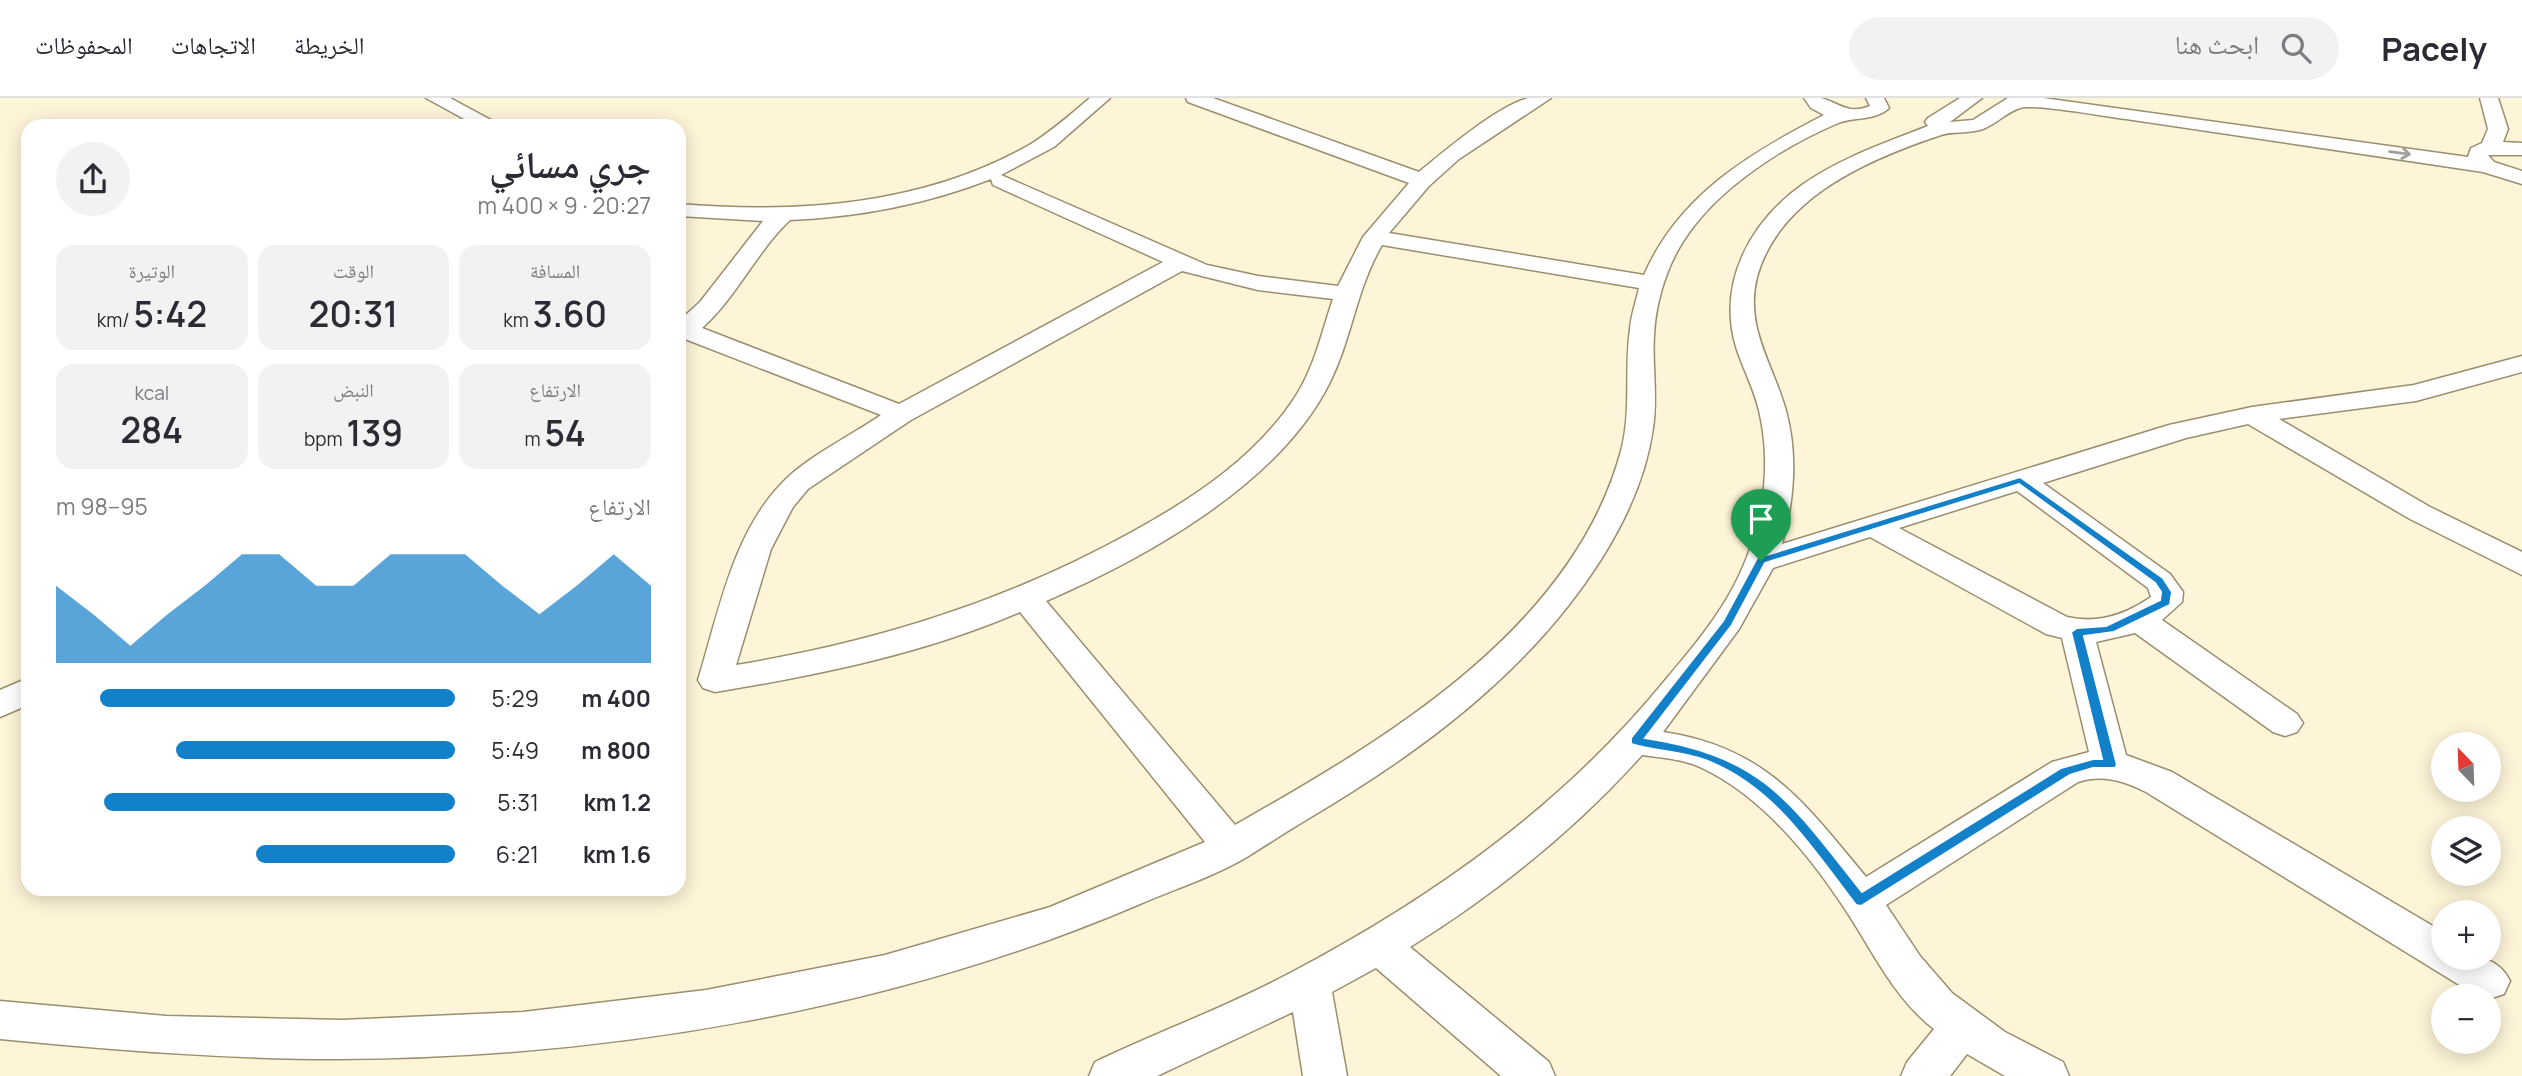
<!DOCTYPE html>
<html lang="ar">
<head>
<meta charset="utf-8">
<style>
  :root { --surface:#fff; --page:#f2f2f3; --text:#2b2b33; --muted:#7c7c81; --line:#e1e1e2; --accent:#1380ca }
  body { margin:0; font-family:Manrope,"Noto Naskh Arabic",sans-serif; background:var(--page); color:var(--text); direction:rtl; height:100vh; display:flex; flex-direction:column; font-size:26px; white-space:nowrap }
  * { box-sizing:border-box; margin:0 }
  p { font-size:23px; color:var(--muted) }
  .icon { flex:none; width:38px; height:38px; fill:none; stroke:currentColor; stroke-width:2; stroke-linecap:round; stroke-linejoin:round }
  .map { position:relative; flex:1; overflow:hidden; direction:ltr }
  .drawer { position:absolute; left:21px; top:21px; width:665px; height:777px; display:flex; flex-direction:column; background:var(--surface); border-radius:21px; box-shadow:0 4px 18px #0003; direction:rtl }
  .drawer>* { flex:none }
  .needle { width:46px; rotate:337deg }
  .fabs { position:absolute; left:2431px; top:634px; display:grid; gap:14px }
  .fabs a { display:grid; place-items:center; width:70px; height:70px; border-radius:50%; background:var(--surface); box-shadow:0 4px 18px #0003; font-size:35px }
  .pin { position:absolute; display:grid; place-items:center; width:60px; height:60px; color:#fff; margin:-72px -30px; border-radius:50% 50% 50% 0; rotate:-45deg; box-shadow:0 0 7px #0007 }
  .pin .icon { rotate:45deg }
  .round { display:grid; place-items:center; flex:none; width:74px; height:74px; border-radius:37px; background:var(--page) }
  .headline { display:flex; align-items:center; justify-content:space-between; height:119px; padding:0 35px }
  h1 { font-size:38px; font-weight:600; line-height:52px }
  .figures { display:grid; grid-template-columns:repeat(3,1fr); gap:10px; height:119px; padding:7px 35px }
  .figures div { display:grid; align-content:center; border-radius:18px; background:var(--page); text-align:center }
  .figures b { font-size:35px; font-weight:600 }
  .figures small { font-size:19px; font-weight:400 }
  .figures p { font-size:19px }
  .chart { height:196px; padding:14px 35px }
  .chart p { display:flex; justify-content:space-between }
  .chart svg { width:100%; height:126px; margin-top:7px; fill:var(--accent); opacity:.7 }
  ul { padding:0 35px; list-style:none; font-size:23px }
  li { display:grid; grid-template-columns:112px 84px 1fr; align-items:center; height:52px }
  li i { height:18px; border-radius:9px; background:var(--accent) }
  header { display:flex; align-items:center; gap:42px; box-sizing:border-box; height:98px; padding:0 35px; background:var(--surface); border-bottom:2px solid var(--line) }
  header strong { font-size:33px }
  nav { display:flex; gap:38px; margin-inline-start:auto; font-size:24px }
  .search { width:490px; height:63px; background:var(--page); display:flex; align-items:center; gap:18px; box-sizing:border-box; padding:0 24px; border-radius:38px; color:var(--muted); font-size:26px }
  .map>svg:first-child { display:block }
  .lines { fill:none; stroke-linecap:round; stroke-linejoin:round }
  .minor-casing { stroke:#9a8e6e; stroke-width:3 }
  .minor { fill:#fff; fill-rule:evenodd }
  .oneway { stroke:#a2a09a }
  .route { fill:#1380ca; stroke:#fff; stroke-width:2; fill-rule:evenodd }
</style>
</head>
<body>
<header>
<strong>Pacely</strong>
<div class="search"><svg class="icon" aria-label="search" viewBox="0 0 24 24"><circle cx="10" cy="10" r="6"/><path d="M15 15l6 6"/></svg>ابحث هنا</div>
<nav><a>الخريطة</a><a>الاتجاهات</a><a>المحفوظات</a></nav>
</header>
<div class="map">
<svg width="2522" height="978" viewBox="0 0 2522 978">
  <rect width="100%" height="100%" fill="#fef4d8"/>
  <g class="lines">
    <defs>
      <path id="minor" d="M426,0h24l52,28h-25z
        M1090,0h20l-56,49 -53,28 206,90 51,11 80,10 25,-49 46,-54 -221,-81 -2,-4h27l206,74c24,-20 81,-68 110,-74 7,0 15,0 22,0l-92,61 -30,27 -40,47 255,42c35,-80 106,-122 180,-160l-13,-7 -7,-10c5,0 12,0 17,0 18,5 27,17 49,8l-4,-8h18l5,10c-16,14 -35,8 -53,16 -51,22 -108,58 -142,102 -24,30 -38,70 -40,109 -2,31 4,62 -1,93 -9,65 -45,127 -85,178 -71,90 -164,156 -262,214 -20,12 -40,25 -59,37 -32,19 -72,32 -107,47 -247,106 -533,154 -801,155 -114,0 -226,-9 -339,-20v-38l166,15 176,4 181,-8 183,-22 179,-35 165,-48 155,-65 -185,-230c-97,42 -201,63 -305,80l-12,-4 -5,-8c21,-68 35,-150 88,-201 25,-24 66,-44 95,-64l-196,-76 -6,1v-19l21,-19 63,-81 -84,-5v-12c120,10 246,1 352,-60 21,-13 40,-30 59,-46zM991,81l2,6 170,77 -264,142 -197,-76c35,-31 54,-76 88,-108 69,-3 137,-16 201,-41zM1382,147l257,43c-3,14 -8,27 -9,41 -6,41 2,81 -9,122 -48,178 -236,289 -386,374l-189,-224c99,-43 232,-116 283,-217 23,-45 27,-95 53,-139zM1182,173l76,19 75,9c-11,32 -18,66 -36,95 -38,61 -103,104 -165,138 -125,69 -255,110 -396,133l35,-116 22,-42 15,-18 103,-69z
        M1960,0h22l-32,24 23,-2 35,-22h35l425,59 3,-9 11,-5 6,-14 -8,-31h18l10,31 -5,13 19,1v12h-34l6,7 28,9v13l-39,-12c-119,-18 -238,-35 -357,-53 -18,-2 -93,-16 -106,-11 -13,4 -24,16 -37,21 -15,5 -31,2 -42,6 -72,24 -162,62 -184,142 -13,50 17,89 29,134 12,44 8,90 -4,133l387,-119 83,-18 162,-22 108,-29v16l-106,29 -137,18 151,88 92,45v23l-112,-56 -162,-95 -62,14 -143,45 127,91 13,18 -1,10 -20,18 135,94 6,9 -6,9 -12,4 -12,-4 -138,-99 -39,9 30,113 46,17 271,160v25c28,0 53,-4 67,24l-6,13 -15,5 -1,-3 -14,-2 -328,-202c-22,-11 -44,-18 -68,-10l-192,123 34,51 32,37 53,39 58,30 6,14h-64l-38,-22 -17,22h-49l6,-14 27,-33c-34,-26 -55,-65 -77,-101 -37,-60 -89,-128 -153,-159 -19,-10 -41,-11 -62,-14 -67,75 -147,139 -232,192l139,115 6,14h-54l-125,-108 -44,24 15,84h-44l-10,-64 -136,64h-68l6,-14c65,-31 134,-56 197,-90 142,-75 273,-168 375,-294 21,-25 42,-50 59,-78 32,-54 47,-118 35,-180 -4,-26 -17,-48 -25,-73 -19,-64 14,-125 66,-162 38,-27 83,-42 126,-59l-3,-4 3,-4zM2017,393l131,97 3,9c-26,18 -53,27 -84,20l-168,-89zM1870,439l176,97 16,4 27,114 -37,10 -186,115c-62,-75 -101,-130 -203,-145l76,-103 34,-61z
        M28,580v27l-28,12v-27z"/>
    </defs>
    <!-- minor casing -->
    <use href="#minor" class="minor-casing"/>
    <!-- minor -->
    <use href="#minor" class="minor"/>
  </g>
  <!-- one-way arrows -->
  <defs><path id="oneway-shaft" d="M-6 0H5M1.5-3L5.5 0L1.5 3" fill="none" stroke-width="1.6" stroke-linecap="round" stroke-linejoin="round" transform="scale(1.75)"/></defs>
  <use class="oneway" href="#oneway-shaft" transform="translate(2400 55) rotate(8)"/>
  <!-- route -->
  <path class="route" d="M2020,379l143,101 9,14 -2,13 -56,27 -30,4 33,129 -2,3h-22l-23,7 -209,131 -5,-1c-42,-54 -80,-116 -146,-143 -25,-11 -53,-10 -79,-18v-6l92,-117 34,-63zM2019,386l136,99 6,9 -1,8 -54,26 -29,2 -6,4 31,127h-9l-32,9 -199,124c-70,-88 -97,-136 -217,-154l87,-113 33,-62z"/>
</svg>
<div class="fabs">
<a><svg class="needle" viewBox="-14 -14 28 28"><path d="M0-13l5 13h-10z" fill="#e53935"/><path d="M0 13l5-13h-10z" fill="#7c7c81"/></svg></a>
<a><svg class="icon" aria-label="layers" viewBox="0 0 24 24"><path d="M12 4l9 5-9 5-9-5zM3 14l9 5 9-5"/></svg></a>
<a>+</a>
<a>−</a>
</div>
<div class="pin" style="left:1761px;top:463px;background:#1e9e55"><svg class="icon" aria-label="arrive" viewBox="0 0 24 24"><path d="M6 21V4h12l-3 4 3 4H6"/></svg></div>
<section class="drawer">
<div class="headline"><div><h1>جري مسائي</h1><p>20:27 · 9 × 400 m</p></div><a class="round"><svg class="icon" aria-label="share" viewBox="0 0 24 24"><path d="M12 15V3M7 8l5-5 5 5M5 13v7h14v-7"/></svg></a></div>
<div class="figures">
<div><p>المسافة</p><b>3.60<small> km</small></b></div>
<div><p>الوقت</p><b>20:31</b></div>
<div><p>الوتيرة</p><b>5:42<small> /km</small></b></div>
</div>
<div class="figures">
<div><p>الارتفاع</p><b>54<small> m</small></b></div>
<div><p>النبض</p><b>139<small> bpm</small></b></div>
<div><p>kcal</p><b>284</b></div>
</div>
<div class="chart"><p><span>الارتفاع</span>95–98 m</p>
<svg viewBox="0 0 160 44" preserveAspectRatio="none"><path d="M0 44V17L10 27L20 38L30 27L40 17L50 6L60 6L70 17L80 17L90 6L100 6L110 6L120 17L130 27L140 17L150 6L160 17V44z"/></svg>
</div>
<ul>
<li><b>400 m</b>5:29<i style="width:89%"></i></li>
<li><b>800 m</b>5:49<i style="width:70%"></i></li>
<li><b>1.2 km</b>5:31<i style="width:88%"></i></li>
<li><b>1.6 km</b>6:21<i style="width:50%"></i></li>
</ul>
</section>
</div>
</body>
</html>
